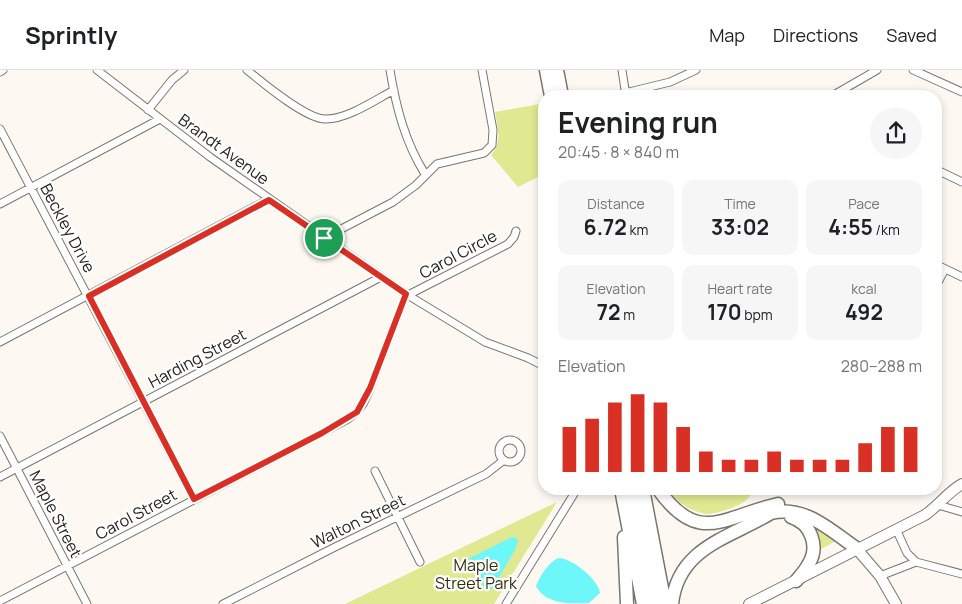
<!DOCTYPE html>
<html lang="en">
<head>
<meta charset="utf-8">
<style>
  :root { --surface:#fff; --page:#f6f6f6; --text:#202124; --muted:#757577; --line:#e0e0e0; --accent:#d93025 }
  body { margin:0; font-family:Manrope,sans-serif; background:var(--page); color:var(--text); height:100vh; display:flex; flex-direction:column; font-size:19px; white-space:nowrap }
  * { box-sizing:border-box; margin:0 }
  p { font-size:16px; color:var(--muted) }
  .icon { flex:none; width:28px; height:28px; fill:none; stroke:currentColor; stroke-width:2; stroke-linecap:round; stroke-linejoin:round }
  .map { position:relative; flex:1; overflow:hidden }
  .side { position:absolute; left:538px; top:20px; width:404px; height:405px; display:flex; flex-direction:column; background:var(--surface); border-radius:20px; box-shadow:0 2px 8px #0003 }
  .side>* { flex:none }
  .pin { position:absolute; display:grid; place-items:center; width:42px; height:42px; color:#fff; margin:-21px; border:2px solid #fff; border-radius:50%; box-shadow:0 1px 5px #0007 }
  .round { display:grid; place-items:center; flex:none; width:52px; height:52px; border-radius:26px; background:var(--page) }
  .head { display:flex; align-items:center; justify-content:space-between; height:85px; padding:0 20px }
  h1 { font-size:28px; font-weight:700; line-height:38px }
  .figures { display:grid; grid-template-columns:repeat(3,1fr); gap:8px; height:85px; padding:5px 20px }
  .figures div { display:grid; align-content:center; border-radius:12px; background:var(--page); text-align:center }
  .figures b { font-size:21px; font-weight:700 }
  .figures small { font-size:14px; font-weight:400 }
  .figures p { font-size:14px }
  .chart { height:140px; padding:10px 20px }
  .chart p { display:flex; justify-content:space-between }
  .chart svg { width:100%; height:90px; margin-top:5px; stroke:var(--accent); stroke-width:6 }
  header { display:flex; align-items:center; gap:30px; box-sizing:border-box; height:70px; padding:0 25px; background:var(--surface); border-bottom:1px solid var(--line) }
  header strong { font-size:24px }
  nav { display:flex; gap:28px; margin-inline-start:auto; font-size:18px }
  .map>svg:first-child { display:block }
  .green { fill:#e0e991 }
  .water { fill:#6ef7f8 }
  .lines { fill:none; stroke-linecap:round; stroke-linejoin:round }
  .street-casing { stroke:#797670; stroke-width:9 }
  .secondary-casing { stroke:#797670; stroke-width:12 }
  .highway-casing { stroke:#797670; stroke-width:15 }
  .street { stroke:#fff; stroke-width:7 }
  .secondary { stroke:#fff; stroke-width:10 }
  .highway { stroke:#fff; stroke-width:12 }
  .route-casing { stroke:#fff; stroke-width:10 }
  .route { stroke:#d93025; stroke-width:6 }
  .labels { text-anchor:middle; stroke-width:4.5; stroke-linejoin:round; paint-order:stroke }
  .street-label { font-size:16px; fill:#23221f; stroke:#fff }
  .park-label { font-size:16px; fill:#2e3108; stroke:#fff }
</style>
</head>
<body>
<header>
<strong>Sprintly</strong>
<nav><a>Map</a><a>Directions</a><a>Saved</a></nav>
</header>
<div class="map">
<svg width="962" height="534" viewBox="0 0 962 534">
  <rect width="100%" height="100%" fill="#fdf9f2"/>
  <!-- green -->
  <path class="green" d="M540,34l4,21v49l-26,13 -27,-32c11,-13 7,-27 4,-43z
    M666,419h85c4,14 -31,24 -42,25 -5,0 -11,-2 -16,-4 -11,-4 -19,-13 -27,-21z
    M557,432l-63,102h-149z
    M814,458l21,13 -1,1 -16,9z"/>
  <!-- water -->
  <path class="water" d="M512,467l4,1 2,3 -3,9 -23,39 -7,1 -7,-15 -10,-9 -2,-6z
    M558,488c13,-1 41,22 42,35l-11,10c-20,1 -44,1 -53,-17 4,-10 12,-23 22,-28z"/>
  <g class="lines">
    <defs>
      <path id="street" d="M97,0l113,87 196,137 79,48 43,16 16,8
        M247,0c16,13 60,50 79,49 22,0 49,-19 68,-29
        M390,0c6,37 15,72 35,104
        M622,0l4,26
        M913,0l49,22
        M0,2l3,-2
        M625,23l45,-11 26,-12
        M832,26l45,-26
        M148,40l24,-30 12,-10
        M0,59l194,370
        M935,99l27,13
        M0,134l160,-85
        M324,168l69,-36 23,-17 21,-21 47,-11 8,-8 1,-15 -11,-60
        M935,194l27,13
        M935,218l10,-19
        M408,225l100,-51 6,-7 2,-6
        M0,272l269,-143
        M0,366l87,168
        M499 381a11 11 0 1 1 22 0a11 11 0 1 1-22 0Z
        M375,401l45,91
        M0,407l381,-200
        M938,435l24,7
        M896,459l11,24 9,9
        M880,506l36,-14 46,12
        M0,531l322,-168 26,-14 9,-7 6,-8 7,-15 36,-95
        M223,534l112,-57 151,-73 18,-14
        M506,534l71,-115"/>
      <path id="secondary" d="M856,478l24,28 16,28
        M749,534l176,-89c13,-9 23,-23 37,-31"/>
      <path id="highway" d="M546,0l5,26
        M557,0l5,26
        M621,419l22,115
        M632,419l22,115
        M643,419l22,115
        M658,419c41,58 66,27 120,15
        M791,447c20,6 29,30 17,48 -3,6 -8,11 -12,16
        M624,467l3,67
        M672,534c6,-57 58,-66 99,-91 34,-8 59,17 85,35"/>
    </defs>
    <!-- street casing -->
    <use href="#street" class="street-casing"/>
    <!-- secondary casing -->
    <use href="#secondary" class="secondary-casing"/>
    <!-- highway casing -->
    <use href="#highway" class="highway-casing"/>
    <!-- street -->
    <use href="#street" class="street"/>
    <!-- secondary -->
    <use href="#secondary" class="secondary"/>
    <!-- highway -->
    <use href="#highway" class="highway"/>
  </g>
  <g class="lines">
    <defs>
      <path id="route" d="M269,130l137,94 -36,94 -13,24 -35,21 -128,66 -105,-203z"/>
    </defs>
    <!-- route casing -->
    <use href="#route" class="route-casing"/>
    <!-- route -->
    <use href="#route" class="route"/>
  </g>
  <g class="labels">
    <!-- street labels -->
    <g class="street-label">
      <text transform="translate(224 79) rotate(36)" y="6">Brandt Avenue</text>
      <text transform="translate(68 158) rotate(62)" y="6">Beckley Drive</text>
      <text transform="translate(458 184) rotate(-28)" y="6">Carol Circle</text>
      <text transform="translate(197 288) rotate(-28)" y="6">Harding Street</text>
      <text transform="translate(56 444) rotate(63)" y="6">Maple Street</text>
      <text transform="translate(136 444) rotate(-28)" y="6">Carol Street</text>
      <text transform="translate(358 451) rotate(-26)" y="6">Walton Street</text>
    </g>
    <!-- park labels -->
    <g class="park-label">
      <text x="476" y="501">Maple<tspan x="476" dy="18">Street Park</tspan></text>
    </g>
  </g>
</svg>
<div class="pin" style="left:324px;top:168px;background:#1e9e55"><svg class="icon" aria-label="arrive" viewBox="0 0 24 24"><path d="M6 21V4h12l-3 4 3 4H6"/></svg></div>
<section class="side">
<div class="head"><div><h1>Evening run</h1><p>20:45 · 8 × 840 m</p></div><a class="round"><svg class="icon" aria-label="share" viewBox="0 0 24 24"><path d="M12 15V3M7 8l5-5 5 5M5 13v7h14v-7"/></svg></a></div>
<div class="figures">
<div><p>Distance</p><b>6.72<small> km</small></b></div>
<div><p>Time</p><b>33:02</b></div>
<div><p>Pace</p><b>4:55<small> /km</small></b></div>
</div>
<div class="figures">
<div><p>Elevation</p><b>72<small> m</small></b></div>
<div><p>Heart rate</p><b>170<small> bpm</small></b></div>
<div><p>kcal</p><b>492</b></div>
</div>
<div class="chart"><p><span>Elevation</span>280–288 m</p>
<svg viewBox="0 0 160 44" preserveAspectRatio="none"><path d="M5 44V22M15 44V18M25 44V10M35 44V6M45 44V10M55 44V22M65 44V34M75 44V38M85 44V38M95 44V34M105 44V38M115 44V38M125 44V38M135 44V30M145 44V22M155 44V22"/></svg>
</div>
</section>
</div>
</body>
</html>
